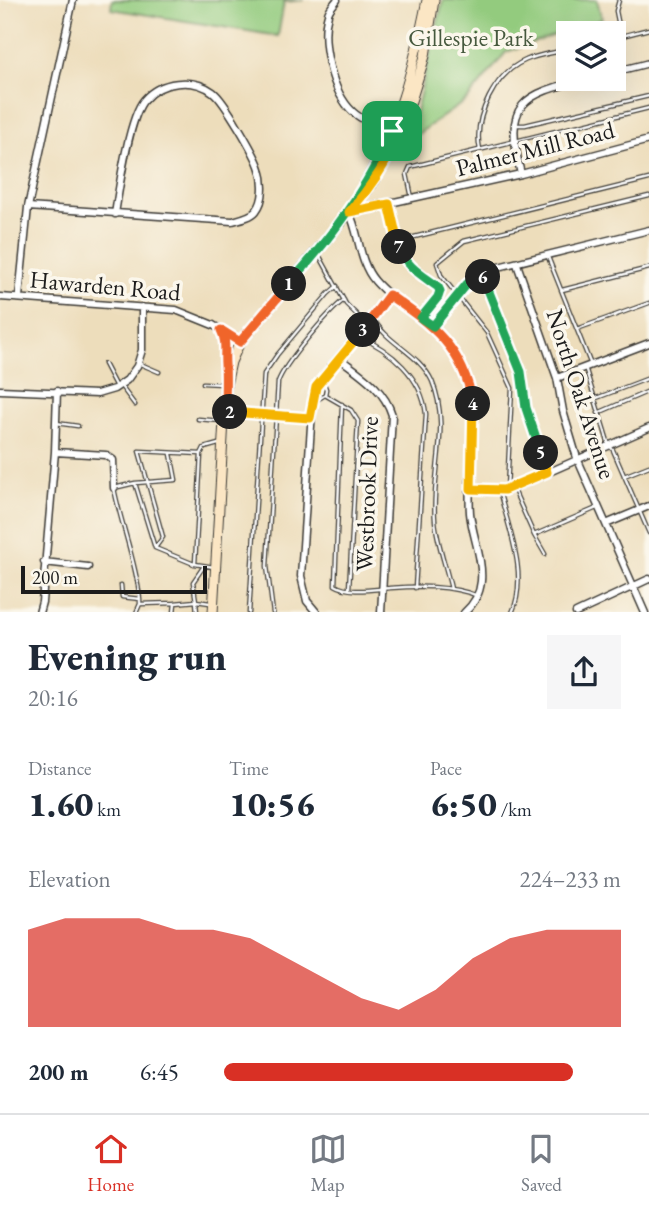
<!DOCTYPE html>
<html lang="en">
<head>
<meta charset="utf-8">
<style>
  :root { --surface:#fff; --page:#f6f6f7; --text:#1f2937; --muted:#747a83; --line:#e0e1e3; --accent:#d93025 }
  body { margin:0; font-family:"EB Garamond",serif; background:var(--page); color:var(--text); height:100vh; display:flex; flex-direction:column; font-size:26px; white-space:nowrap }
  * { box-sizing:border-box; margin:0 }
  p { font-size:23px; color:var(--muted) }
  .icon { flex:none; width:38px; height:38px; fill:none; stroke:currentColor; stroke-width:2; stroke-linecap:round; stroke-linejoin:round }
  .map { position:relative; height:612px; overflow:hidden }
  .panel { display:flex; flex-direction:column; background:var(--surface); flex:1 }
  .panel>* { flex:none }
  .fabs { position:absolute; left:556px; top:21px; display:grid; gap:14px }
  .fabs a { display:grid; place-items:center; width:70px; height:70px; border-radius:0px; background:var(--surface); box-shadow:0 7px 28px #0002; font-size:35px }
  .scale { position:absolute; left:21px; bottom:18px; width:186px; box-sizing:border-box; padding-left:7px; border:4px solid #1c1c1c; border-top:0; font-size:19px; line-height:24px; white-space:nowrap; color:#1c1c1c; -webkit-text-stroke:5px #fbf7ec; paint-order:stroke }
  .pin { position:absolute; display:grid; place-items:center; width:60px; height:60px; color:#fff; margin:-30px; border-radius:14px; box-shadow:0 4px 10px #0006 }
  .km { position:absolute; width:35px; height:35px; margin:-18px; border-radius:50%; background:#222; color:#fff; font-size:19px; line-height:35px; text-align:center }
  .round { display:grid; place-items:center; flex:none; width:74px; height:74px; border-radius:0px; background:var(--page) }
  .head { display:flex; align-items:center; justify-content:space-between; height:119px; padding:0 28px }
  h1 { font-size:38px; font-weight:800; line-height:52px }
  .stats { display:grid; grid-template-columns:repeat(3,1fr); gap:10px; height:119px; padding:7px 28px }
  .stats div { display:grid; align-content:center }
  .stats b { font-size:35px; font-weight:800 }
  .stats small { font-size:19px; font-weight:400 }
  .stats p { font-size:19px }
  .chart { height:196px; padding:14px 28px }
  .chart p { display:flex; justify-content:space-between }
  .chart svg { width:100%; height:126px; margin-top:7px; fill:var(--accent); opacity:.7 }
  ul { padding:0 28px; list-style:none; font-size:23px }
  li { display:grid; grid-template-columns:112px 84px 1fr; align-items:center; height:52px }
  li i { height:18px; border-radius:9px; background:var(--accent) }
  .tabs { display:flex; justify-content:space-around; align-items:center; height:98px; border-top:2px solid var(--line); background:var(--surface); font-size:19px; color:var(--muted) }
  .tabs a { display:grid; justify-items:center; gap:4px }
  .tabs .current { color:var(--accent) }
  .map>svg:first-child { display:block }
  .green { fill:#93cb7e; stroke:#58744d; stroke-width:2 }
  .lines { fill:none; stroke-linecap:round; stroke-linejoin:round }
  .lane-casing { stroke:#3b3934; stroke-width:5 }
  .street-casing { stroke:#3b3934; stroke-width:9 }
  .secondary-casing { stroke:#3b3934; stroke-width:11 }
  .lane { stroke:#fff; stroke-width:2.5 }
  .street { stroke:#fff; stroke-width:6 }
  .secondary { stroke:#fbe6c4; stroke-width:9 }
  .split-1-casing { stroke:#fff; stroke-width:14 }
  .split-2-casing { stroke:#fff; stroke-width:14 }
  .split-3-casing { stroke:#fff; stroke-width:14 }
  .split-4-casing { stroke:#fff; stroke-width:14 }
  .split-5-casing { stroke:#fff; stroke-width:14 }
  .split-6-casing { stroke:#fff; stroke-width:14 }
  .split-7-casing { stroke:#fff; stroke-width:14 }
  .split-8-casing { stroke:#fff; stroke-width:14 }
  .split-1 { stroke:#22a559; stroke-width:9 }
  .split-2 { stroke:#f0652b; stroke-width:9 }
  .split-3 { stroke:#f5b400; stroke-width:9 }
  .split-4 { stroke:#f0652b; stroke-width:9 }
  .split-5 { stroke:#f5b400; stroke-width:9 }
  .split-6 { stroke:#22a559; stroke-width:9 }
  .split-7 { stroke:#22a559; stroke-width:9 }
  .split-8 { stroke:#f5b400; stroke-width:9 }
  .labels { text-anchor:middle; stroke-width:7; stroke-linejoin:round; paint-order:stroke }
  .park-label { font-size:24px; fill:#46593e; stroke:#fbf7ec }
  .street-label { font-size:24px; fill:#1c1c1c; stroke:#fbf7ec }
</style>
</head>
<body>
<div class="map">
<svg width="649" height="613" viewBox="0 0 649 613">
  <rect width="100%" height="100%" fill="#fbf7ec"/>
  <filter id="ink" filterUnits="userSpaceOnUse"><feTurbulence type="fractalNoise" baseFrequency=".0143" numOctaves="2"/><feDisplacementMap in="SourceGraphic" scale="14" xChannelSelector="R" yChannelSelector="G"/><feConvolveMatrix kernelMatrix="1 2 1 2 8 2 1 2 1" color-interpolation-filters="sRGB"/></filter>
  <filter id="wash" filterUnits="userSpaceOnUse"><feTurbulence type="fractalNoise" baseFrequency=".00686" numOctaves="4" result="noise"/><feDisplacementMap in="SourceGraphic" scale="28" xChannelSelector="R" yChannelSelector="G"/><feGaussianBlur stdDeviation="1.57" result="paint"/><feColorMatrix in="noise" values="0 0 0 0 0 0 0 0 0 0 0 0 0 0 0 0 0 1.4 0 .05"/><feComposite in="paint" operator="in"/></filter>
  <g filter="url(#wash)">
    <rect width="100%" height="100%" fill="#edddbb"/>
    <!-- green -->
    <path class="green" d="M112,0h192l-20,2 -6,34 -167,-27z
      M443,0h154l5,19 -96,33 -38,47 -59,41z"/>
  </g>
  <g filter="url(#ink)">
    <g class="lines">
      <defs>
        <path id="lane" d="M619,0l-3,11 5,25
          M614,38l35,-9
          M518,125h7l124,-29
          M480,150c-7,-33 15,-77 46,-90 13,-6 29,-7 43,-11
          M412,198l-5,-24 3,-7 239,-59
          M389,204l14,54 37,33 -2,6 -17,21
          M398,241l251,-62
          M318,253l28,51 18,18
          M548,257l43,108
          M483,277l38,95 5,36 21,64
          M562,290l87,-22
          M373,318c14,26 46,35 59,63 19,44 -1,93 3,139 2,23 11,46 16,69
          M577,329l72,-26
          M223,333l2,6 1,32
          M358,336c33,14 64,41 68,78l-11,174
          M373,341l7,-12
          M138,363l21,9
          M104,364l12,23
          M585,367l24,78 4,5 36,83
          M203,383l20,1
          M120,385l15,20
          M325,395l26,15 7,11 -9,168
          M594,399l55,-21
          M314,402l11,-7 1,-6 -3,-8
          M342,404l-7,181c14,9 39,4 55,3 28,-2 61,-3 88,8
          M598,413l51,-22
          M198,419l23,2
          M56,423l22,3
          M201,454l3,-6 18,-5
          M624,476l25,-10
          M135,483l20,65 8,-11 -24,-86 62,3 -6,110 19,3
          M507,489l5,-101 -25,-55 -46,-58 -4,-12 27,-22 185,-45
          M499,490c9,37 30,85 13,123
          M514,490l20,45 65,-28
          M534,535l11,19
          M155,548l39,16
          M204,566l-11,16 3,19 14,2
          M121,585l1,12 18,2v5
          M140,599c-4,-38 -19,-74 -26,-111l21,-5 41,-3 -5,-26
          M140,604l35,-1
          M136,613l4,-9
          M174,613l1,-10 21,-2 1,12
          M249,613l15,-239 13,-19 51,-61 9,-8
          M273,613l-6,-47 11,-184c6,-18 50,-70 66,-82"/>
        <path id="street" d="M337,0c-3,4 -8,9 -9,14 -8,27 4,79 25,98 11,10 26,15 40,19
          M614,72l35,-9
          M521,174c-18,-72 0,-79 65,-95
          M28,207l204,14c8,-2 19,-4 24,-10 9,-11 8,-30 4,-42 -4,-14 -36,-69 -47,-77 -20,-15 -53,-11 -69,8 -15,17 -25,89 -29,114
          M517,264l40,114 6,33 14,47 68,155
          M0,297l176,13 37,15 27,17
          M19,297l9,-90 45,-207
          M433,326l34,-42 27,-16 155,-38
          M339,358c21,16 45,30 53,57l-11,198
          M557,378l92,-35
          M0,390l97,4 17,-5 13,-9 10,-14 5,-16v-43
          M225,411l84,7
          M55,452l51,3 7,5 1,28
          M471,489l33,1 9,-2 136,-60
          M606,524l43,-18
          M44,562l44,5
          M39,613l3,-11 13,-150 2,-61
          M317,613l-10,-12 -6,-25 12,-180 8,-17 68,-84
          M464,613c10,-9 16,-19 17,-32 2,-23 -9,-46 -11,-68 -4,-53 15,-103 -11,-152 -21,-39 -57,-49 -84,-80 -17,-20 -15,-47 -26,-69l172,-38 128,-34
          M576,613l73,-34"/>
        <path id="secondary" d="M360,192c39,-67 52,-117 67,-192
          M213,613l13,-228 5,-23 9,-20 127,-151 26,-41 8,-17 24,-77 9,-56"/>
      </defs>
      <!-- lane casing -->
      <use href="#lane" class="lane-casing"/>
      <!-- street casing -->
      <use href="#street" class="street-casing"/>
      <!-- secondary casing -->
      <use href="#secondary" class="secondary-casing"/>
      <!-- lane -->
      <use href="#lane" class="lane"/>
      <!-- street -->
      <use href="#street" class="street"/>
      <!-- secondary -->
      <use href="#secondary" class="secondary"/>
    </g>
  </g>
  <g class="lines" filter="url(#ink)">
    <defs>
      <path id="split-1" d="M289,284c42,-46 79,-96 103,-153"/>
      <path id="split-2" d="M230,412l-5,-1c0,-16 1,-31 0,-47 -1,-13 2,-22 -4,-34l19,12 49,-58"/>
      <path id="split-3" d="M230,412l80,6 6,-31 47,-57"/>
      <path id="split-4" d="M363,330l26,-35c44,31 74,52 84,109"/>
      <path id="split-5" d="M473,404l-2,85 33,1 43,-18 -6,-19"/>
      <path id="split-6" d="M483,277l38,95 5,36 15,45"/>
      <path id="split-7" d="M399,247c6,19 23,28 39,40l2,4 -2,6 -17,21 12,8 34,-42 15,-10 1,3"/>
      <path id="split-8" d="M392,131l9,2c-14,30 -30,54 -52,79l40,-8 10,43"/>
    </defs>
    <!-- split-1 casing -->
    <use href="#split-1" class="split-1-casing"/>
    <!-- split-2 casing -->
    <use href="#split-2" class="split-2-casing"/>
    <!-- split-3 casing -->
    <use href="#split-3" class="split-3-casing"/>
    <!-- split-4 casing -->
    <use href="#split-4" class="split-4-casing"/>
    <!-- split-5 casing -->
    <use href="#split-5" class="split-5-casing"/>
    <!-- split-6 casing -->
    <use href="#split-6" class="split-6-casing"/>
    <!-- split-7 casing -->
    <use href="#split-7" class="split-7-casing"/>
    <!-- split-8 casing -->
    <use href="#split-8" class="split-8-casing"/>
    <!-- split-1 -->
    <use href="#split-1" class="split-1"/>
    <!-- split-2 -->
    <use href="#split-2" class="split-2"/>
    <!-- split-3 -->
    <use href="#split-3" class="split-3"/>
    <!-- split-4 -->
    <use href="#split-4" class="split-4"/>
    <!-- split-5 -->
    <use href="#split-5" class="split-5"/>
    <!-- split-6 -->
    <use href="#split-6" class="split-6"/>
    <!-- split-7 -->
    <use href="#split-7" class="split-7"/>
    <!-- split-8 -->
    <use href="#split-8" class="split-8"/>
  </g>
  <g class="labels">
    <!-- park labels -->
    <g class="park-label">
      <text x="471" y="46">Gillespie Park</text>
    </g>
    <!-- street labels -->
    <g class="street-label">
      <text transform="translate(535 149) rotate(-14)" y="8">Palmer Mill Road</text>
      <text transform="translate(105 286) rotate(5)" y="8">Hawarden Road</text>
      <text transform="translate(581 394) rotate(72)" y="8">North Oak Avenue</text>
      <text transform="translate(367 494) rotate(-88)" y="8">Westbrook Drive</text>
    </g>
  </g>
</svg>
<div class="fabs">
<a><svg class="icon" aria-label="layers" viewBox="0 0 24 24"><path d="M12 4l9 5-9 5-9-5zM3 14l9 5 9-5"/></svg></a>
</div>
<div class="scale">200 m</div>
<div class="pin" style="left:392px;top:131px;background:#1e9e55"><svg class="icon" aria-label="arrive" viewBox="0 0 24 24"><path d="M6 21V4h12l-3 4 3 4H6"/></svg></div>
<b class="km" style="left:289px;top:284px">1</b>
<b class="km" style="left:230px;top:412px">2</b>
<b class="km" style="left:363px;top:330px">3</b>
<b class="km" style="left:473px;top:404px">4</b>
<b class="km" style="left:541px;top:453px">5</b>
<b class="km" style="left:483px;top:277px">6</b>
<b class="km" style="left:399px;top:247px">7</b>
</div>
<section class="panel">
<div class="head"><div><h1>Evening run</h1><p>20:16</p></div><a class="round"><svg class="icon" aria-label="share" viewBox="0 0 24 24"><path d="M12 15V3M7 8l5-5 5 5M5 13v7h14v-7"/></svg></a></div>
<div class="stats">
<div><p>Distance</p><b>1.60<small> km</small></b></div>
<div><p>Time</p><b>10:56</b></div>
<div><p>Pace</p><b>6:50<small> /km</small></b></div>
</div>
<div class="chart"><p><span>Elevation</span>224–233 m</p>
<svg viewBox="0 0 160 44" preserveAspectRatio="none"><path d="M0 44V10L10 6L20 6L30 6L40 10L50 10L60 13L70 20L80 27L90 34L100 38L110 31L120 20L130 13L140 10L150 10L160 10V44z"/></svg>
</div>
<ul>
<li><b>200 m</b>6:45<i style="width:88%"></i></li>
</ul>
</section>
<nav class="tabs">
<a class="current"><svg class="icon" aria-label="home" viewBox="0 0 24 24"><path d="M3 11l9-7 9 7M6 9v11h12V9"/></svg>Home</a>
<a><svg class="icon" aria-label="map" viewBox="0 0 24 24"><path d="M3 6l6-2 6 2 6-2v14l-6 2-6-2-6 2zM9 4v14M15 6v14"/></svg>Map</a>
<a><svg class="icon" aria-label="saved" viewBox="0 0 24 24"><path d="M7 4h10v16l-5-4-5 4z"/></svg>Saved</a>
</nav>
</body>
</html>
